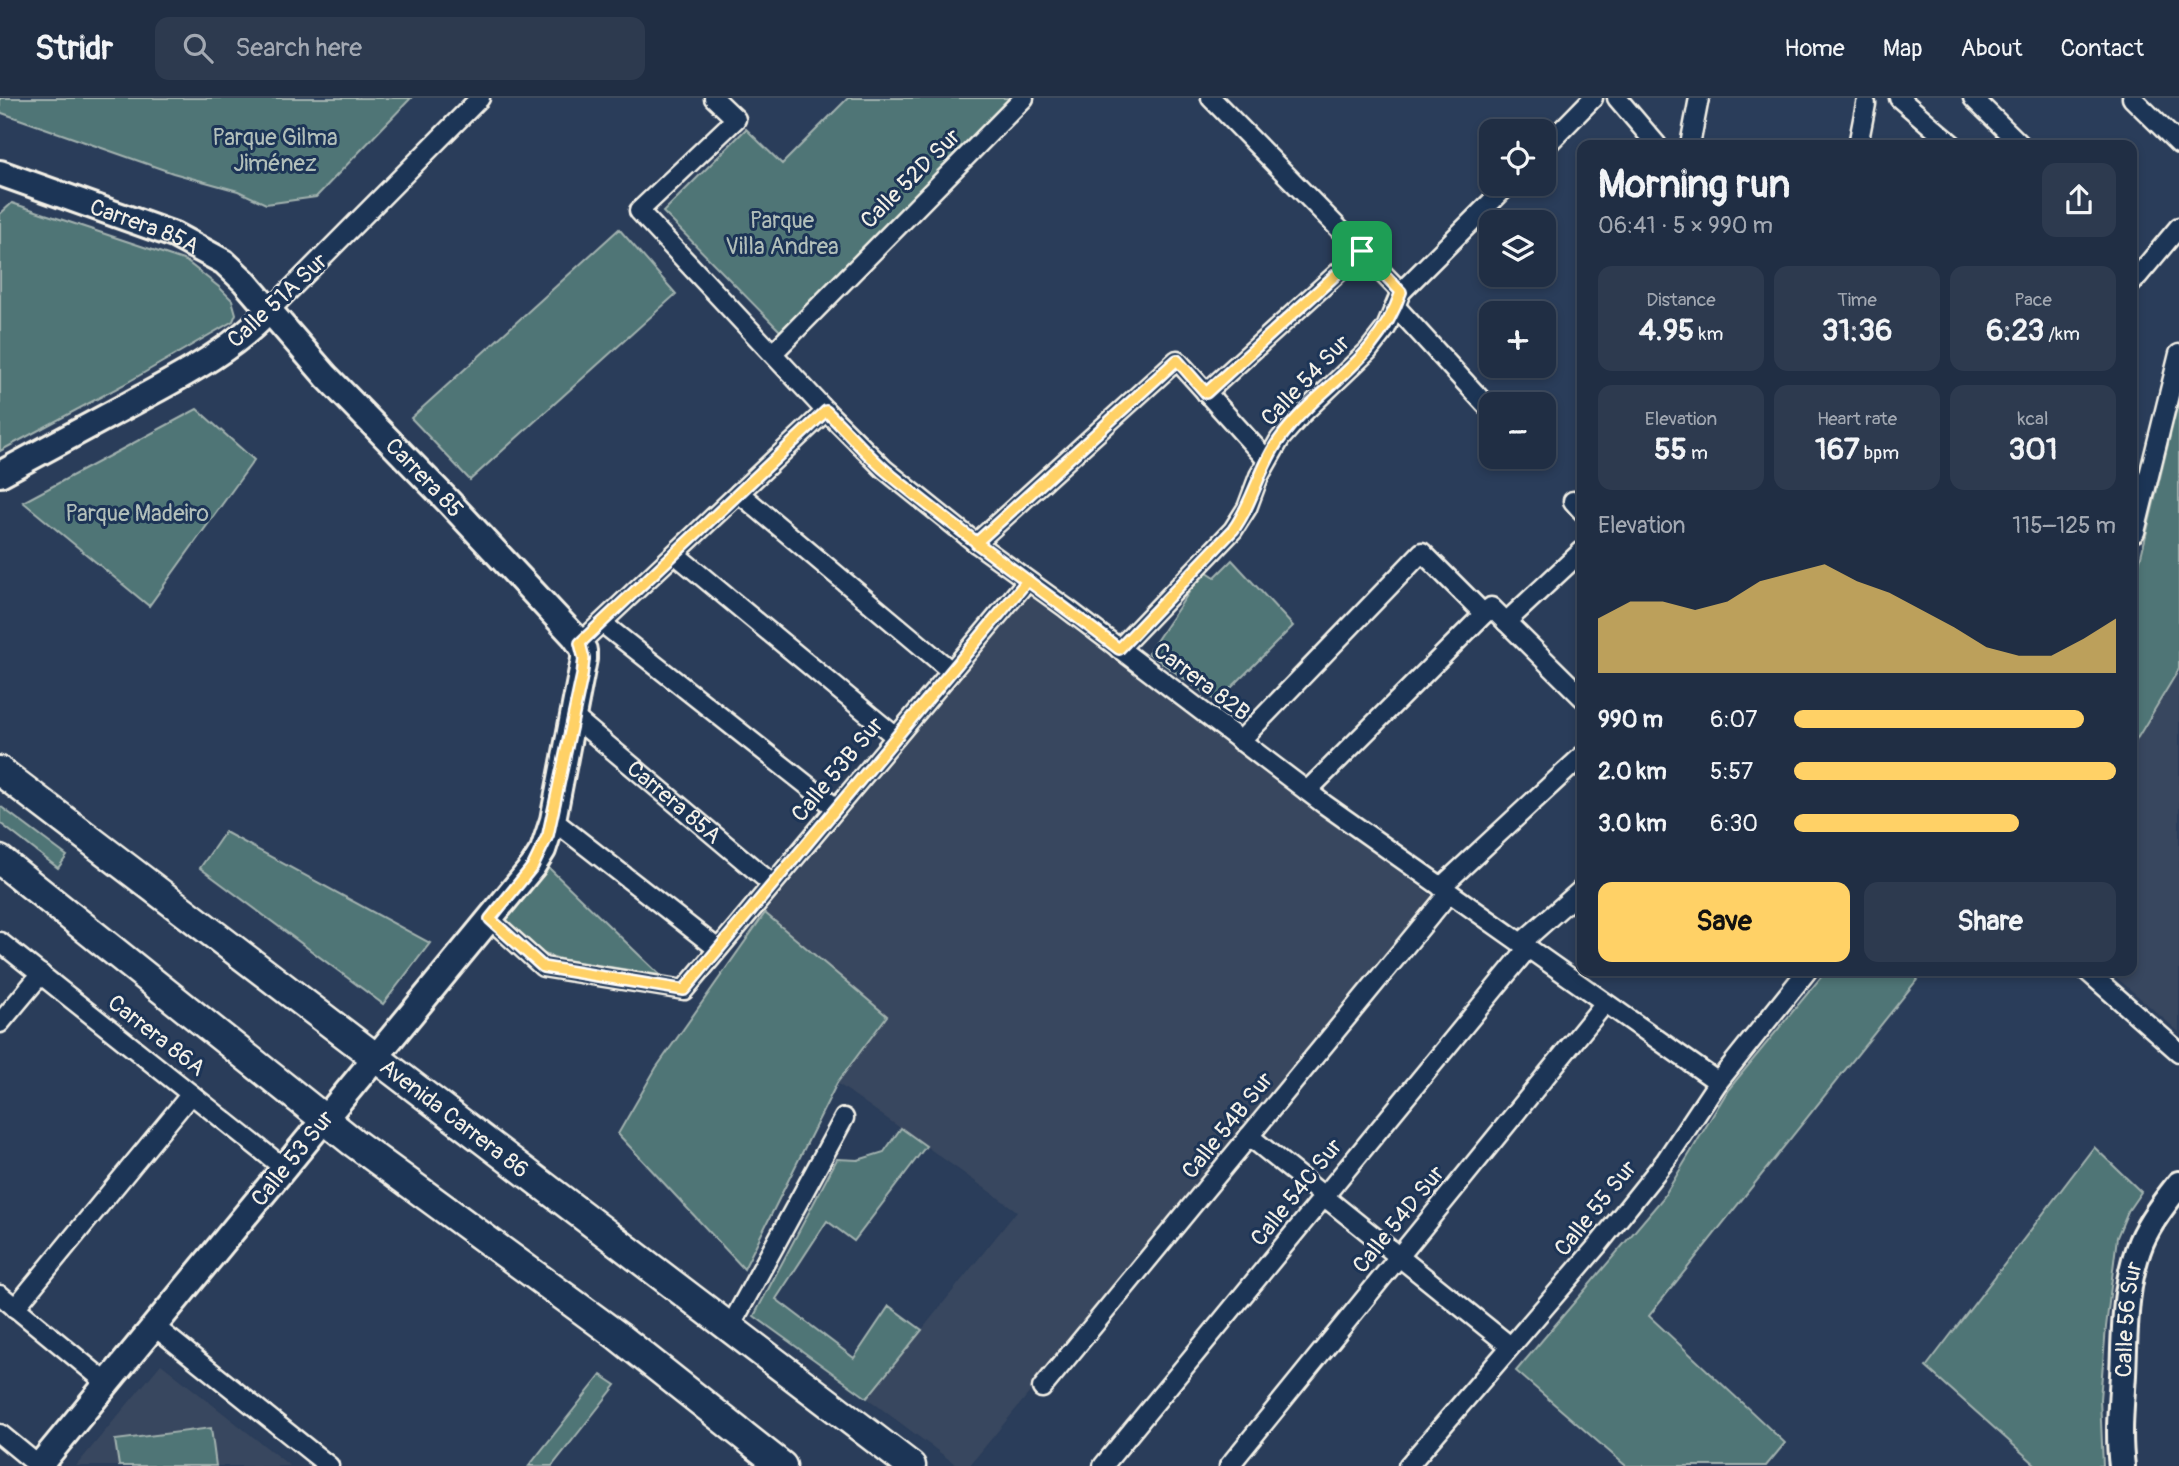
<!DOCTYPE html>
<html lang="en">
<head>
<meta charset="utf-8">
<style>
  :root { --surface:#202e44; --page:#2d3a4f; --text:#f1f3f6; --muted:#a2a8b2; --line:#3d4a5d; --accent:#ffd166 }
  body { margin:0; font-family:Pangolin,sans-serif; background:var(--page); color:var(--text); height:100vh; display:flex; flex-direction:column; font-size:26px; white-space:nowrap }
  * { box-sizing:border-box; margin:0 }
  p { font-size:23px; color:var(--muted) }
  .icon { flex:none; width:38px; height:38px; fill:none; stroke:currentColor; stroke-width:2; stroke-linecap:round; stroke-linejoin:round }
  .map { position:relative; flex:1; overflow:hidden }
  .details { position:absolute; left:1577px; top:42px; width:560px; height:836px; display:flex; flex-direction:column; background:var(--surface); border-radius:14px; box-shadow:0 4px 10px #0003,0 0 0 2px var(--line) }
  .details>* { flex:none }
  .controls { position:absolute; left:1479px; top:21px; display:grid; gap:14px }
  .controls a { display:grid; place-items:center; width:77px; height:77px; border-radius:14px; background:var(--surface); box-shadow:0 4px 10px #0003,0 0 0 2px var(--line); font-size:35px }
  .pin { position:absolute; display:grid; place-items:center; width:60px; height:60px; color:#fff; margin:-30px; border-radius:14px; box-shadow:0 4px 10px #0006 }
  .round { display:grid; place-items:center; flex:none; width:74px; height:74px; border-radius:14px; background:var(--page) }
  .headline { display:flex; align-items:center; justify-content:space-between; height:119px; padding:0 21px }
  h1 { font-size:38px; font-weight:700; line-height:52px }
  .metrics { display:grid; grid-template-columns:repeat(3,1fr); gap:10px; height:119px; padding:7px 21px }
  .metrics div { display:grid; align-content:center; border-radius:14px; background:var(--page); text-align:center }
  .metrics b { font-size:30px; font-weight:700 }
  .metrics small { font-size:19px; font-weight:400 }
  .metrics p { font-size:19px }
  .chart { height:196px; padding:14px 21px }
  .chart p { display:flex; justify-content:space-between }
  .chart svg { width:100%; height:126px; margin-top:7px; fill:var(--accent); opacity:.7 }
  .cta { display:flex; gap:14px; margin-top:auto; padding:14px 21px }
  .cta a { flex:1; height:80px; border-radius:14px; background:var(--accent); color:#111; font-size:28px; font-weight:700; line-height:80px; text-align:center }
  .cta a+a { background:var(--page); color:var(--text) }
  ul { padding:0 21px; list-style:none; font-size:23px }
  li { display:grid; grid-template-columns:112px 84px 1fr; align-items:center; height:52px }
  li i { height:18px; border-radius:9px; background:var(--accent) }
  header { display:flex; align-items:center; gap:42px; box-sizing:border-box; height:98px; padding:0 35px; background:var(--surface); border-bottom:2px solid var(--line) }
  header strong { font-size:33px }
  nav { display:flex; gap:38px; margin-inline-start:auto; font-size:24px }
  .search { width:490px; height:63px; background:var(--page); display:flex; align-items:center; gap:18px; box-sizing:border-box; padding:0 24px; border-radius:14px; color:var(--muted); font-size:26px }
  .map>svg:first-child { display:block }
  .built { fill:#39475e }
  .green { fill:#507476; stroke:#a2b2af; stroke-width:2 }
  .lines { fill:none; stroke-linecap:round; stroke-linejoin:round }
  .street-casing { stroke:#f4f1e8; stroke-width:23 }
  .secondary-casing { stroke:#f4f1e8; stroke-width:30 }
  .primary-casing { stroke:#f4f1e8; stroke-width:33 }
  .street { stroke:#1d3557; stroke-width:18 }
  .secondary { stroke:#1d3557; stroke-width:24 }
  .primary { stroke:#1d3557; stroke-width:28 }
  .route-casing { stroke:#fff; stroke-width:14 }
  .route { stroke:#ffd166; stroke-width:9 }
  .labels { text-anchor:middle; stroke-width:6; stroke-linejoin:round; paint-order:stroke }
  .park-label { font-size:23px; fill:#b2bfba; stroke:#1d3557 }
  .street-label { font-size:23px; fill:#f4f1e8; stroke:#1d3557 }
</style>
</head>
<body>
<header>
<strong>Stridr</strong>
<div class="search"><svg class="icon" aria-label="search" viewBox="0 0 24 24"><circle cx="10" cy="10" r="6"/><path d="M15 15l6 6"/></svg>Search here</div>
<nav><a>Home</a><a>Map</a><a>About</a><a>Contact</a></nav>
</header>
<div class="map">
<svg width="2179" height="1368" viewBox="0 0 2179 1368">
  <rect width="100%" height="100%" fill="#2a3d5a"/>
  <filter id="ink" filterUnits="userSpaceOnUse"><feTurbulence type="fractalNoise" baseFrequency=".0143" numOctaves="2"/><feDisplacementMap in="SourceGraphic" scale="14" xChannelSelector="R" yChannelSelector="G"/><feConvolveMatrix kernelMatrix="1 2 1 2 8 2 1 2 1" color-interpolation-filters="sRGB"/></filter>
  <g filter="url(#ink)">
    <!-- built -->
    <path class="built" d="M1029,498l407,303 -467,567h-11l-91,-68 150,-187 -180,-128 50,-67 -122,-103z
      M2179,571v363l-70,-61h23v-224z
      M161,1266l129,102h-214z"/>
    <!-- green -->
    <path class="green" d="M0,0h411l-95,99 -50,7 -28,-13 -65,-18 -171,-60 -2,-1z
      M848,0h167l-234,234 -118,-120 83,-83 36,35z
      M12,105l174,58 33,26 13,13 4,14 -3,7 -110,64 -123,66v-237z
      M619,131l57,65 -206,186 -59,-62z
      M2179,301v270l-47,78v-154z
      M197,311l57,51 -105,146 -126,-104z
      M1232,462l61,66 -76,76 -69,-49 56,-83 11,7z
      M0,708l67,50 -9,12 -58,-45z
      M225,734l205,111 -47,61 -183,-136z
      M548,769l112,108 -100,-16 -25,-8 -31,-29z
      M765,815l122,103 -50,67 -93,186 -126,-135 38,-66z
      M1826,873h98l-275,345 136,127 -19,23h-140l-110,-95 147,-173 65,-108z
      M901,1030l25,18 -72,95 -27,-20 -51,78 78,59 35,-52 33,24 -55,68 -113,-82 83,-157 21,1 26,-8z
      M2094,1049l47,45 -13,19 -11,26 -11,90 -6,72 3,67h-66l-111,-99z
      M601,1277l15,10 -64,81h-23z
      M211,1330l5,38h-97l-4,-26z"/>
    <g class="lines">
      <defs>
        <g id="street">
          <path d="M714,0l22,21 -97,92 187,200 58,58 92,74 90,65 258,196 394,278"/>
          <path d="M1211,0l190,194"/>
          <path d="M1617,0l40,47"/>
          <path d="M1899,0l54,47"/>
          <path d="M1973,0l48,47"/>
          <path d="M2132,0l47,46"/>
          <path d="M1690,47l9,-47"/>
          <path d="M1858,47l8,-41"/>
          <path d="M1544,50l49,-50"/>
          <path d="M2132,185l47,-56"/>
          <path d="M1396,209l90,98"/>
          <path d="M269,213l211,-213"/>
          <path d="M773,255l251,-255"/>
          <path d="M1206,295l156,-142"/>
          <path d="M739,395l212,178"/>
          <path d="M1573,403l9,10"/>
          <path d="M2132,430l3,4 44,-178"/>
          <path d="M976,445l201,-183 90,100"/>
          <path d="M675,456l221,183"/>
          <path d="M1506,524l76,-71"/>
          <path d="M602,525l234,185"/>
          <path d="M580,545l246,-232"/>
          <path d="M1119,551l114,-119 14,-22 12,-32 21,-37 21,-24 67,-64 18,-23 15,-36 108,-108"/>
          <path id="s1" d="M575,620l197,166"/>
          <path d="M1240,643l182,-189 62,62"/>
          <path d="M1307,693l184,-184 91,90"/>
          <path d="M553,722l165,129"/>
          <path d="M1441,789l141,-131"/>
          <path d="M490,821l53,48 141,23 343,-409"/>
          <path d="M0,844l284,226"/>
          <path d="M1521,845l61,-54"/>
          <path d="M2087,873l92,81"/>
          <path d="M0,925l41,-49"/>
          <path d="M1249,1038l261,210"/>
          <path d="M0,1197l107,88"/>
          <path d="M15,1210l176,-214"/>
          <path d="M154,1228l175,140"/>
          <path d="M729,1231l115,-211"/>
          <path d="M1042,1290l407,-495"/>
          <path d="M0,1336l39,32"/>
          <path d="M1103,1368l425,-518"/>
          <path d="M1229,1368l376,-463"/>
          <path d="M1408,1368l190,-221 68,-85 52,-78 89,-111"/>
        </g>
        <g id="secondary">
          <path id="s2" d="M0,75l174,62 50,27 20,19 82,95 122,125 126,135 10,14v9l-31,161 -10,30 -10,16 -494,600"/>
          <path d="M0,376c47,-25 94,-51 141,-76 46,-25 92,-49 128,-87"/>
          <path id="s3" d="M2122,1368c-4,-30 -1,-61 1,-91 2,-44 1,-91 18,-133 9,-21 24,-40 38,-58"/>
        </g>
        <g id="primary">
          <path id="s4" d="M0,673l911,695"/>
          <path d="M0,762l353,282 265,194 164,130"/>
        </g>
      </defs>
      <!-- street casing -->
      <use href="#street" class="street-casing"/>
      <!-- secondary casing -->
      <use href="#secondary" class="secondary-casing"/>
      <!-- primary casing -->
      <use href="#primary" class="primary-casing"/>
      <!-- street -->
      <use href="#street" class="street"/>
      <!-- secondary -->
      <use href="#secondary" class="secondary"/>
      <!-- primary -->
      <use href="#primary" class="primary"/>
    </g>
  </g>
  <g class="lines" filter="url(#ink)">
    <defs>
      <path id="route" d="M1362,153l-156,142 -29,-33 -201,183 51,38 -343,409 -141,-23 -53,-48 43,-53 15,-31 34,-159 2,-17 -4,-16 246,-232c20,19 39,42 60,60 75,63 155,118 233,178l114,-119c20,-27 26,-62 46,-90 41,-57 97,-75 122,-148l-39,-41"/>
    </defs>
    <!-- route casing -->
    <use href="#route" class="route-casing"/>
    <!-- route -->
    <use href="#route" class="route"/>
  </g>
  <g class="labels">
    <!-- park labels -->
    <g class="park-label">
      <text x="275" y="47">Parque Gilma<tspan x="275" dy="26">Jiménez</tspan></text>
      <text x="782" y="130">Parque<tspan x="782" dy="26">Villa Andrea</tspan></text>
      <text x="137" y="423">Parque Madeiro</text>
    </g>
    <!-- street labels -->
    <g class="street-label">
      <text transform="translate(910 80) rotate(-45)" y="8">Calle 52D Sur</text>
      <text dy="8" stroke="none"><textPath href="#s2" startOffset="154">Carrera 85A</textPath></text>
      <text transform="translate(277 202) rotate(-43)" y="8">Calle 51A Sur</text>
      <text transform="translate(1305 282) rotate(-46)" y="8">Calle 54 Sur</text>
      <text dy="8" stroke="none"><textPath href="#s2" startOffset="536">Carrera 85</textPath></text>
      <text transform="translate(1202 583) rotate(37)" y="8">Carrera 82B</text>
      <text transform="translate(837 671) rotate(-50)" y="8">Calle 53B Sur</text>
      <text dy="8" stroke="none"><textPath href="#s1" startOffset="130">Carrera 85A</textPath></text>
      <text transform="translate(157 937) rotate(38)" y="8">Carrera 86A</text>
      <text dy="8" stroke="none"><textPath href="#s4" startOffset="572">Avenida Carrera 86</textPath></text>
      <text transform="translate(1227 1027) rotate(-51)" y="8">Calle 54B Sur</text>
      <text transform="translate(292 1060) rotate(-51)" y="8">Calle 53 Sur</text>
      <text transform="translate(1296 1094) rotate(-51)" y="8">Calle 54C Sur</text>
      <text transform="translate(1595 1110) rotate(-51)" y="8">Calle 55 Sur</text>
      <text transform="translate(1398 1121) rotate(-51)" y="8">Calle 54D Sur</text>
      <text dy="8" stroke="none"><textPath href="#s3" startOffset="147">Calle 56 Sur</textPath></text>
    </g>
  </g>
</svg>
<div class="controls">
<a><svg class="icon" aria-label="locate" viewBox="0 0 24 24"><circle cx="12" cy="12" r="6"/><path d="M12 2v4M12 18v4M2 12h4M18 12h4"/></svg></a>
<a><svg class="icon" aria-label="layers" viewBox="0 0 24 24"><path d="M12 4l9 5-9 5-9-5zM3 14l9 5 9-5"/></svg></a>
<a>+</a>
<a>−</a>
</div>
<div class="pin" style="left:1362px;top:153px;background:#1e9e55"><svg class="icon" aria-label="arrive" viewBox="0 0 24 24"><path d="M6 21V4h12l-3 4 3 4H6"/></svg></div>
<section class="details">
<div class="headline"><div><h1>Morning run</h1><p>06:41 · 5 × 990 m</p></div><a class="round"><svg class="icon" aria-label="share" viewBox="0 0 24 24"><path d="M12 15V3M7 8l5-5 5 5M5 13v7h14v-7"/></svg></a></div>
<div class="metrics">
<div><p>Distance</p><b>4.95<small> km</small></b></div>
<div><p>Time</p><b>31:36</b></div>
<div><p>Pace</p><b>6:23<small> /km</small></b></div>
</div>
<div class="metrics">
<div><p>Elevation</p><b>55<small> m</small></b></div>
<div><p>Heart rate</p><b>167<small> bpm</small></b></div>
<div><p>kcal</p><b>301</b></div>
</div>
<div class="chart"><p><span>Elevation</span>115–125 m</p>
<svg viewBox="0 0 160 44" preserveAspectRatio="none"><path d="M0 44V25L10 19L20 19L30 22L40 19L50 12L60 9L70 6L80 12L90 16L100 22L110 28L120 35L130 38L140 38L150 32L160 25V44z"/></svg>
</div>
<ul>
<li><b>990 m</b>6:07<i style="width:90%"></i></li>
<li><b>2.0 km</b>5:57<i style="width:100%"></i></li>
<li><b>3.0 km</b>6:30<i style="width:70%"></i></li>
</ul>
<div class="cta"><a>Save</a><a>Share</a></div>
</section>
</div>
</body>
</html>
